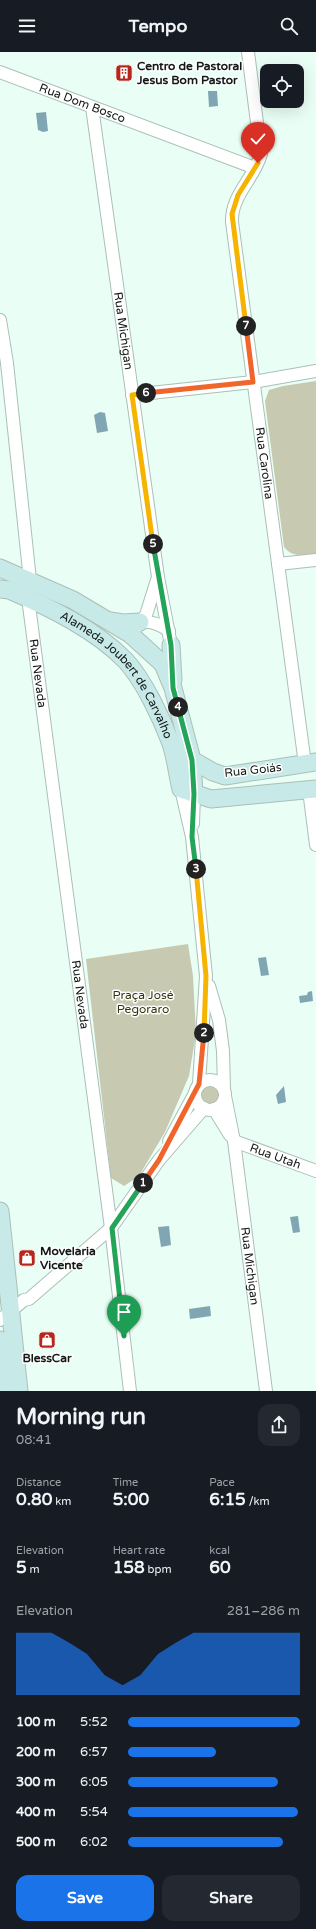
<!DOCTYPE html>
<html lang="en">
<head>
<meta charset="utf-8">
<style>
  :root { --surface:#171b24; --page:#242831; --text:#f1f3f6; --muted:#9ea1a6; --accent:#1a73e8 }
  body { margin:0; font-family:"Varela Round",sans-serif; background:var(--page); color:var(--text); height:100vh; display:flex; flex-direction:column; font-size:15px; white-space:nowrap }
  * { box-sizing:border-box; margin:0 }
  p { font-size:13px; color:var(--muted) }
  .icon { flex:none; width:22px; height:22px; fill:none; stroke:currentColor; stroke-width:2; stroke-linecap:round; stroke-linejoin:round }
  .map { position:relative; height:1339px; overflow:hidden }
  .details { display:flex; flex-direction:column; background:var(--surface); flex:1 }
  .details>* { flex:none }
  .controls { position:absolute; left:260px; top:12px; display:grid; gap:8px }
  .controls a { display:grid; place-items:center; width:44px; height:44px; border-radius:8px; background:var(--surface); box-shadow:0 4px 16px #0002; font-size:20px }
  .pin { position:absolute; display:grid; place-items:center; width:34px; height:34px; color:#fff; margin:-41px -17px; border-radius:50% 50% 50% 0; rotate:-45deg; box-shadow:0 0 4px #0007 }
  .pin .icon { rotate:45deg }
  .km { position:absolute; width:20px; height:20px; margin:-10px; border-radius:50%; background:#222; color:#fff; font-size:11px; line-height:20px; text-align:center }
  .round { display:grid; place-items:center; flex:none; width:42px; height:42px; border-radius:12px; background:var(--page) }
  .summary { display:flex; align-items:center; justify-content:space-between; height:68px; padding:0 16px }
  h1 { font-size:22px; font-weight:700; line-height:30px }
  .stats { display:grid; grid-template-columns:repeat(3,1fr); gap:6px; height:68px; padding:4px 16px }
  .stats div { display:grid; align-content:center }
  .stats b { font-size:17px; font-weight:700 }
  .stats small { font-size:11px; font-weight:400 }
  .stats p { font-size:11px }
  .chart { height:112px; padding:8px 16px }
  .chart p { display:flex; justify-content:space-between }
  .chart svg { width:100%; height:72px; margin-top:4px; fill:var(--accent); opacity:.7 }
  .primary-button { display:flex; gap:8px; margin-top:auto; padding:8px 16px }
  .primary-button a { flex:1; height:46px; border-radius:12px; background:var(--accent); color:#fff; font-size:16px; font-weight:700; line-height:46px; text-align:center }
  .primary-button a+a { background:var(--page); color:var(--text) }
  ul { padding:0 16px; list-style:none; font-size:13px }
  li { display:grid; grid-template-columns:64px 48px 1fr; align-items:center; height:30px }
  li i { height:10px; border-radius:5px; background:var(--accent) }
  header { display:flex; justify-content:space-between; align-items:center; height:52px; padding:0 16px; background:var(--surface); font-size:18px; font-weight:700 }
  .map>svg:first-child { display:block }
  .green { fill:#c7cab0 }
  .water { fill:#80a6b4 }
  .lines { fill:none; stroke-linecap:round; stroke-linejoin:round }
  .minor-casing { stroke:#abbfb7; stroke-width:14 }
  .secondary-casing { stroke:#abbfb7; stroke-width:19 }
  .minor { stroke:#fff; stroke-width:12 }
  .secondary { stroke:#c7e9e8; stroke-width:17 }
  .split-1-casing { stroke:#fff; stroke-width:8 }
  .split-2-casing { stroke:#fff; stroke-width:8 }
  .split-3-casing { stroke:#fff; stroke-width:8 }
  .split-4-casing { stroke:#fff; stroke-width:8 }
  .split-5-casing { stroke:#fff; stroke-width:8 }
  .split-6-casing { stroke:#fff; stroke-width:8 }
  .split-7-casing { stroke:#fff; stroke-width:8 }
  .split-8-casing { stroke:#fff; stroke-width:8 }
  .split-1 { stroke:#22a559; stroke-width:5 }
  .split-2 { stroke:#f0652b; stroke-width:5 }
  .split-3 { stroke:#f5b400; stroke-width:5 }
  .split-4 { stroke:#22a559; stroke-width:5 }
  .split-5 { stroke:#22a559; stroke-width:5 }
  .split-6 { stroke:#f5b400; stroke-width:5 }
  .split-7 { stroke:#f0652b; stroke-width:5 }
  .split-8 { stroke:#f5b400; stroke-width:5 }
  .labels { text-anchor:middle; stroke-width:3; stroke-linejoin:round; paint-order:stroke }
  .poi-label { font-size:12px; font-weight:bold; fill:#121916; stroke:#fff; text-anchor:start }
  .street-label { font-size:12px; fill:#121916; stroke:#fff }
  .park-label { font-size:12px; fill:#33350b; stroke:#fff }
</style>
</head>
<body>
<header><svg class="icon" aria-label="menu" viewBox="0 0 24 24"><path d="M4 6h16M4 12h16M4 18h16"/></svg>Tempo<svg class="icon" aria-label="search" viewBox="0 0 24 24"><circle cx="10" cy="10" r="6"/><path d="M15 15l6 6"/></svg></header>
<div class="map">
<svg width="316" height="1339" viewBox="0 0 316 1339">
  <rect width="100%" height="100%" fill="#e9fef4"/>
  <!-- green -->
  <path class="green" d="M316,329v173c-13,1 -23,4 -32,-7l-19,-146 4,-11 14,-4z
    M188,892l5,32 3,57 -7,43 -24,56 -26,44 -15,10 -13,-8 -25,-219z
    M200 1043a10 10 0 1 1 20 0a10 10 0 1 1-20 0Z"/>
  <!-- water -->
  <path class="water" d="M208,39h9l1,15 -9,1z
    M46,60l2,19 -5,1 -5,-2 -2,-17z
    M100,360l5,1 3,18 -11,2 -3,-18z
    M266,905l3,18 -8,1 -3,-18z
    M312,939l1,10 -13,2 -1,-7 8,-1 1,-3z
    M284,1034l2,16 -8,2 -2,-9z
    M298,1164l2,16 -7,1 -3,-16z
    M169,1174l2,19 -10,2 -3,-20z
    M210,1254l1,10 -21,3 -1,-10z"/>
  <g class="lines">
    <defs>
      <g id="minor">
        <path id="s1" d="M248,0l13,102c-7,25 -30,41 -29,68l73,542"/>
        <path id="s2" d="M0,20l255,96"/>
        <path id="s3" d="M92,55l66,470 13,68 -2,7"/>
        <path d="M0,268l7,43 23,217"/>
        <path d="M132,343l121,-13 63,-11"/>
        <path d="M278,512l38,-4"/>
        <path id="s4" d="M28,546l83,630 19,163"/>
        <path d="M140,570c12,-1 20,2 29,9"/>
        <path d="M135,576l11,-13 11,-35"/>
        <path d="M181,737l11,48 14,139 -7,108"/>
        <path d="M309,738l7,55"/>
        <path d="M193,772l1,-30"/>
        <path d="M209,934l10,34 4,31 1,38"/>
        <circle cx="210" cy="1043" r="15"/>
        <path id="s5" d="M225,1044l9,45 32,250"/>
        <path d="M214,1057l16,26"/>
        <path d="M169,1089l26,-48"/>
        <path id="s6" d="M234,1089l82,30"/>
        <path d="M0,1268l24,-20 5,-1 82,-71 48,-68 45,-52"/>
      </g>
      <g id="secondary">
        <path d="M0,516l73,32 57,34 33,30 10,24 19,72 2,34"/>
        <path id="s7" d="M0,537l9,1c40,17 86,39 117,71 18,20 35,56 44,80 6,15 7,33 11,48l30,10 105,-10"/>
        <path d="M110,569l13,2 17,-1"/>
        <path d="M171,593l2,35"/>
        <path d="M192,708l21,12 12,4 91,-14"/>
        <path d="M0,1159l19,180"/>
        <path d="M0,1288l7,51"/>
      </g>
    </defs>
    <!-- minor casing -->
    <use href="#minor" class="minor-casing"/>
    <!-- secondary casing -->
    <use href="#secondary" class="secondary-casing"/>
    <!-- minor -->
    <use href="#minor" class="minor"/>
    <!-- secondary -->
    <use href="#secondary" class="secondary"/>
  </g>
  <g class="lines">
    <defs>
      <path id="split-1" d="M124,1284l-12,-108 31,-45"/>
      <path id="split-2" d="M143,1131l16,-23 40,-76 5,-51"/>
      <path id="split-3" d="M196,817l10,107 -2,57"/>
      <path id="split-4" d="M178,655l14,53 2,34 -2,43 4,32"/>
      <path id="split-5" d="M153,492l18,101 2,43 5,19"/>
      <path id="split-6" d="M146,341l-14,2 21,149"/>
      <path id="split-7" d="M146,341l107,-11 -7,-56"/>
      <path id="split-8" d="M246,274l-14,-112 6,-19 20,-32"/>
    </defs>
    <!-- split-1 casing -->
    <use href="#split-1" class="split-1-casing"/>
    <!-- split-2 casing -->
    <use href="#split-2" class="split-2-casing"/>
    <!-- split-3 casing -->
    <use href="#split-3" class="split-3-casing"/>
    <!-- split-4 casing -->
    <use href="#split-4" class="split-4-casing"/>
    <!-- split-5 casing -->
    <use href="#split-5" class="split-5-casing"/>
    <!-- split-6 casing -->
    <use href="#split-6" class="split-6-casing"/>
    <!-- split-7 casing -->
    <use href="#split-7" class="split-7-casing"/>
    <!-- split-8 casing -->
    <use href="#split-8" class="split-8-casing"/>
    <!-- split-1 -->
    <use href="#split-1" class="split-1"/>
    <!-- split-2 -->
    <use href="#split-2" class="split-2"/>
    <!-- split-3 -->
    <use href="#split-3" class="split-3"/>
    <!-- split-4 -->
    <use href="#split-4" class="split-4"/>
    <!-- split-5 -->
    <use href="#split-5" class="split-5"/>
    <!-- split-6 -->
    <use href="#split-6" class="split-6"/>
    <!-- split-7 -->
    <use href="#split-7" class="split-7"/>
    <!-- split-8 -->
    <use href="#split-8" class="split-8"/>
  </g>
  <!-- icons -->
  <defs>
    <symbol id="building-square" viewBox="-11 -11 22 22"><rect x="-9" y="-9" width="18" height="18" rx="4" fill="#b5271c" stroke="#fff"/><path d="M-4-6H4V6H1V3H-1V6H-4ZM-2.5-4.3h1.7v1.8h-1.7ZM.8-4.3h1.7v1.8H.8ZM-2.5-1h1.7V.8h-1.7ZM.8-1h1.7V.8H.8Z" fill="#fff"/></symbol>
    <symbol id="shop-square" viewBox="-11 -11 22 22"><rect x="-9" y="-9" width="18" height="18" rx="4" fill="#b5271c" stroke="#fff"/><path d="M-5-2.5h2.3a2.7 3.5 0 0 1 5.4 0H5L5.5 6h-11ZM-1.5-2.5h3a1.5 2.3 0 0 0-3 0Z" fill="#fff"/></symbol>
  </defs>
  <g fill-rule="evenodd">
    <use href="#building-square" x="114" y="11" width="20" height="20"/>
    <use href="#shop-square" x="17" y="1196" width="20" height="20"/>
    <use href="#shop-square" x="37" y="1278" width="20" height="20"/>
  </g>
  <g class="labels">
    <!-- poi labels -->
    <g class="poi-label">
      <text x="137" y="18">Centro de Pastoral<tspan x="137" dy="14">Jesus Bom Pastor</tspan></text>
      <text x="40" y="1203">Movelaria<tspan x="40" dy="14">Vicente</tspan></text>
      <text x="47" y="1310" text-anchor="middle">BlessCar</text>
    </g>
    <!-- street labels -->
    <g class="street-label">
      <text dy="4" stroke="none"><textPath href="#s2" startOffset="88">Rua Dom Bosco</textPath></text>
      <text dy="4" stroke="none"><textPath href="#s3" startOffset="226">Rua Michigan</textPath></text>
      <text dy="4" stroke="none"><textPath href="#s1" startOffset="421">Rua Carolina</textPath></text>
      <text dy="4" stroke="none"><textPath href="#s4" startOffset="76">Rua Nevada</textPath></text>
      <text dy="4" stroke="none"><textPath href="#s7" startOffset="151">Alameda Joubert de Carvalho</textPath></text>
      <text transform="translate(253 718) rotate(-6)" y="4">Rua Goiás</text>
      <text dy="4" stroke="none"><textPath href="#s4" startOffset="400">Rua Nevada</textPath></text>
      <text dy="4" stroke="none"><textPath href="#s6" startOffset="44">Rua Utah</textPath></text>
      <text dy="4" stroke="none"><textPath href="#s5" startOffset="172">Rua Michigan</textPath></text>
    </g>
    <!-- park labels -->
    <g class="park-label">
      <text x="143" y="947">Praça José<tspan x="143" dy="14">Pegoraro</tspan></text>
    </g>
  </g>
</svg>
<div class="controls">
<a><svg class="icon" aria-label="locate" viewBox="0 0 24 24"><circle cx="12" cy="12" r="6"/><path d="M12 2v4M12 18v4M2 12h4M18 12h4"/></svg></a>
</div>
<div class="pin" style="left:124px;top:1284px;background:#1e9e55"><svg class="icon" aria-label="arrive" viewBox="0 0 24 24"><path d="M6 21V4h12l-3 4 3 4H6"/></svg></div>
<div class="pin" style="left:258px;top:111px;background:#d93025"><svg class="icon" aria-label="check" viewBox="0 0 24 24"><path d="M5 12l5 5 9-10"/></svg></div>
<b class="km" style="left:143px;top:1131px">1</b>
<b class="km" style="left:204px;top:981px">2</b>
<b class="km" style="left:196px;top:817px">3</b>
<b class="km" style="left:178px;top:655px">4</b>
<b class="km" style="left:153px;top:492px">5</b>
<b class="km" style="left:146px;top:341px">6</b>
<b class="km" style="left:246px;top:274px">7</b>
</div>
<section class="details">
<div class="summary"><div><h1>Morning run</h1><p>08:41</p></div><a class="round"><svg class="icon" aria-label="share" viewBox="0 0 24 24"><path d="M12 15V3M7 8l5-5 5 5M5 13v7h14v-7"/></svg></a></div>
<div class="stats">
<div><p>Distance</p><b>0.80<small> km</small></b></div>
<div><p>Time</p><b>5:00</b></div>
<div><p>Pace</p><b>6:15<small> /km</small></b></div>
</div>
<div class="stats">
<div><p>Elevation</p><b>5<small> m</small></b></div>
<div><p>Heart rate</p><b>158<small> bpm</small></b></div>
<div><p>kcal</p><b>60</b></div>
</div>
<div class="chart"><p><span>Elevation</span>281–286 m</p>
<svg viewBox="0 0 160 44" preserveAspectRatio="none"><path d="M0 44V6L10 6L20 6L30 12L40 19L50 32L60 38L70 32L80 19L90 12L100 6L110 6L120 6L130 6L140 6L150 6L160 6V44z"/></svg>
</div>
<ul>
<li><b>100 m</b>5:52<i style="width:100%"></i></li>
<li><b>200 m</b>6:57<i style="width:51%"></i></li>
<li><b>300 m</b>6:05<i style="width:87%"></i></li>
<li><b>400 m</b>5:54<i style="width:99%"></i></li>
<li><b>500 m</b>6:02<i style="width:90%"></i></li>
</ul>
<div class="primary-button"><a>Save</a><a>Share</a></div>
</section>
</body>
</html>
